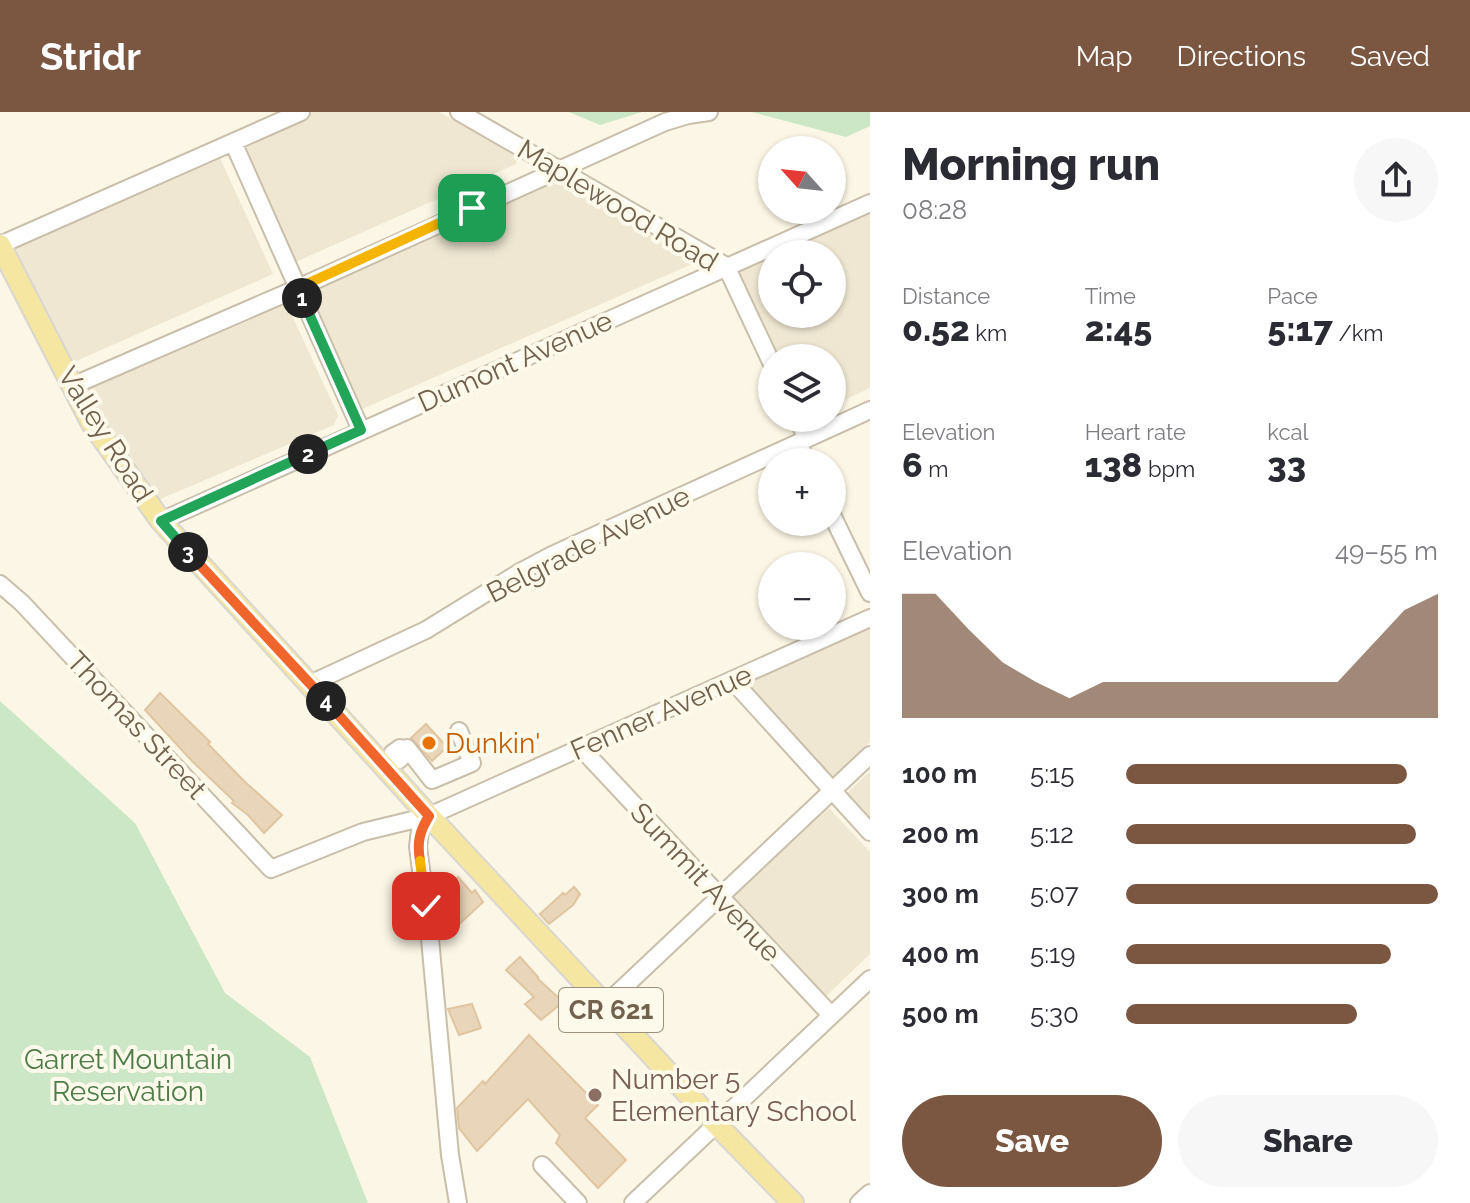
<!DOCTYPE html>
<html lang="en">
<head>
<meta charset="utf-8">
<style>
  :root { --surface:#fff; --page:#f7f7f7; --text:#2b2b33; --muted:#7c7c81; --accent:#7b5741 }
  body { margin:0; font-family:Raleway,sans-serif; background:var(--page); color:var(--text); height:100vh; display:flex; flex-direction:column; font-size:30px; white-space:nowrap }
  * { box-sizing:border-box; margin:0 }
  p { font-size:26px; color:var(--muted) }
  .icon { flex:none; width:44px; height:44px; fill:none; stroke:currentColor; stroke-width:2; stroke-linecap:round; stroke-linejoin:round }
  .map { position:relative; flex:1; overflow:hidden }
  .details { display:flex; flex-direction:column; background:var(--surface); width:600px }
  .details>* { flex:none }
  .needle { width:52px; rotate:297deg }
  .buttons { position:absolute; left:758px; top:24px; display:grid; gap:16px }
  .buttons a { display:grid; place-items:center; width:88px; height:88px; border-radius:50%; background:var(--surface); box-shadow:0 2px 6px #0004; font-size:40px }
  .pin { position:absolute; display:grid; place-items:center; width:68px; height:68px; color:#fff; margin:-34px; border-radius:16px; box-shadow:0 4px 12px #0006 }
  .km { position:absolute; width:40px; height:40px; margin:-20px; border-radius:50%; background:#222; color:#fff; font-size:22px; line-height:40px; text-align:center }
  .round { display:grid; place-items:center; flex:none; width:84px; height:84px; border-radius:42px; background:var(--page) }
  .headline { display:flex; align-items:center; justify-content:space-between; height:136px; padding:0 32px }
  h1 { font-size:44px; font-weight:800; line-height:60px }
  .stats { display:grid; grid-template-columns:repeat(3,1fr); gap:12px; height:136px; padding:8px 32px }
  .stats div { display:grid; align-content:center }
  .stats b { font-size:34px; font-weight:800 }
  .stats small { font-size:22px; font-weight:400 }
  .stats p { font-size:22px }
  .chart { height:224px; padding:16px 32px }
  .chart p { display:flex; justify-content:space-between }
  .chart svg { width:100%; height:144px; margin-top:8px; fill:var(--accent); opacity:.7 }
  .primary-button { display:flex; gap:16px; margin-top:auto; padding:16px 32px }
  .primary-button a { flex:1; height:92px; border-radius:48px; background:var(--accent); color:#fff; font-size:32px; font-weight:800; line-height:92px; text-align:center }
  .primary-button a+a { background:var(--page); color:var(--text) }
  ul { padding:0 32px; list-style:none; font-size:26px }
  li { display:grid; grid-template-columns:128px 96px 1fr; align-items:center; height:60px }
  li i { height:20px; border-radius:10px; background:var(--accent) }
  header { display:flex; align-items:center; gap:48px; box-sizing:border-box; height:112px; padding:0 40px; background:var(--accent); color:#fff }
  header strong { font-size:38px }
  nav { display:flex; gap:44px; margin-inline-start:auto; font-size:28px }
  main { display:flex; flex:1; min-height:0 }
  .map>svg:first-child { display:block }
  .residential { fill:#efe7d1; fill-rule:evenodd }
  .green { fill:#cce7c5 }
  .building { fill:#e9d6ba; stroke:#e0c5a0; stroke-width:2 }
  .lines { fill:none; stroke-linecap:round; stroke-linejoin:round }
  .minor-casing { stroke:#c9beaa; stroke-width:20 }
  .major-casing { stroke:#dad6d0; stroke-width:24 }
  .minor { stroke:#fff; stroke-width:16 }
  .major { stroke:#f5e6a2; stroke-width:20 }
  .split-1-casing { stroke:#fff; stroke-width:16 }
  .split-2-casing { stroke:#fff; stroke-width:16 }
  .split-3-casing { stroke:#fff; stroke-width:16 }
  .split-4-casing { stroke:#fff; stroke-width:16 }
  .split-5-casing { stroke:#fff; stroke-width:16 }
  .split-6-casing { stroke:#fff; stroke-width:16 }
  .split-1 { stroke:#f5b400; stroke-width:10 }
  .split-2 { stroke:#22a559; stroke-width:10 }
  .split-3 { stroke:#22a559; stroke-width:10 }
  .split-4 { stroke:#f0652b; stroke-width:10 }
  .split-5 { stroke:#f0652b; stroke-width:10 }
  .split-6 { stroke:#f5b400; stroke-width:10 }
  .food-dot { fill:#e8710a; stroke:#fefaeb; stroke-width:3 }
  .education-dot { fill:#8d6e63; stroke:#fefaeb; stroke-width:3 }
  .labels { text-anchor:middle; stroke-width:8; stroke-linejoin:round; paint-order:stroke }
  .shield { fill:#fefaeb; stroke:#9c8f7c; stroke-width:2 }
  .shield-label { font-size:26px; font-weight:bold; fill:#72614c }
  .street-label { font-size:28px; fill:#72614c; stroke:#fefaeb }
  .food-label { font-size:28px; fill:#c56008; stroke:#fefaeb; text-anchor:start }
  .park-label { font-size:28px; fill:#4e7c48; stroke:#fefaeb }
  .education-label { font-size:28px; fill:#785e54; stroke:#fefaeb; text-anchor:start }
</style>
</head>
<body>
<header>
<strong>Stridr</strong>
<nav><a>Map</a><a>Directions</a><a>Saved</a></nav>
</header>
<main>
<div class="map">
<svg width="870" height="1091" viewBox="0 0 870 1091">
  <rect width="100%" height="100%" fill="#fbf6e5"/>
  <!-- residential -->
  <path class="residential" d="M294,0h145l78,45 -1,7 -225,100 -60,-124z
    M214,33l59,129 -208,92 -60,-118z
    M548,62l145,81 -1,9 -332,146 -60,-123z
    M870,92v184l-38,18v-48h-58l-44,-93zM772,142h60v60h-60z
    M282,182l56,121 -4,10 -176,75 -80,-105 2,-11z
    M870,512v118l-38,36 -96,-100z
    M870,659v48l-24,-25z
    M829,696l41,44v102l-46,44 -94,-100z"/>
  <!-- green -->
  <path class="green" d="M569,0h73l-42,13z
    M752,0h118v14l-24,11z
    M0,589l135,122 90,170 85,64 58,146h-368z"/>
  <!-- building -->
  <path class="building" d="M160,581l50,49 -2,2 36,37 38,34 -18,18 -16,-18 -16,-12 2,-2 -42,-40 -47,-51z
    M426,612l21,23 -15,14 -21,-23z
    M458,765l14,16 3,-3 8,12 -28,26 -14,-23 6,-6 -5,-5z
    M574,775l6,7 -7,11 -24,19 -9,-10 23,-21 2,2z
    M520,845l18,20 -1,1 26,24 -22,18 -16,-16 9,-7 -28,-27z
    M472,892l9,24 -22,7 -11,-26z
    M529,923l69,70 -13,13 41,42 -28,28 -42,-45 4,-8 -32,-36 -51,52 -18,-23 -2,-20 26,-27 2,3z"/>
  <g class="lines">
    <defs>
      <path id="minor" d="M459,0l267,154 46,98
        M233,30l128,288
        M0,133l301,-133
        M72,274l226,-98 367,-166 23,-7 21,-3
        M797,306l10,21
        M798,331l9,19
        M832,403l38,78
        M161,409l709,-318
        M0,472l22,19 249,266 92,-37 66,-16 441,-198
        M732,568l138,152
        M310,572l116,-54 94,-58 32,-17 318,-145
        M581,636l250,267
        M405,638v4l-6,6 -5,-1 -1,-6 7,-5 5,2 2,-2 25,32 40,-17 -13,-32
        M429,704l-9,14 -2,17 12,92 20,216 8,48
        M606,892l264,-249
        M542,1053l36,38
        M633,1091l237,-224
        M859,1091l11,-10"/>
      <path id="major" d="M0,133l91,177 70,99 268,295 287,308 77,79"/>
    </defs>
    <!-- minor casing -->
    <use href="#minor" class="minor-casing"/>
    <!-- major casing -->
    <use href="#major" class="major-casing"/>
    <!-- minor -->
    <use href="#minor" class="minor"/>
    <!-- major -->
    <use href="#major" class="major"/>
  </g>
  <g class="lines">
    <defs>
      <path id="split-1" d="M302,186l-4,-10 174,-80"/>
      <path id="split-2" d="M302,186l59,132 -53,24"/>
      <path id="split-3" d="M188,440l-27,-31 147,-67"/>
      <path id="split-4" d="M188,440l138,149"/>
      <path id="split-5" d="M326,589l103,115c-10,16 -12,27 -9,45"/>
      <path id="split-6" d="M420,749l6,45"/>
    </defs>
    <!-- split-1 casing -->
    <use href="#split-1" class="split-1-casing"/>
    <!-- split-2 casing -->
    <use href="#split-2" class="split-2-casing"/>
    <!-- split-3 casing -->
    <use href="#split-3" class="split-3-casing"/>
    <!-- split-4 casing -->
    <use href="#split-4" class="split-4-casing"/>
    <!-- split-5 casing -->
    <use href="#split-5" class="split-5-casing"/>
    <!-- split-6 casing -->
    <use href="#split-6" class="split-6-casing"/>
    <!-- split-1 -->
    <use href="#split-1" class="split-1"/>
    <!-- split-2 -->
    <use href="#split-2" class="split-2"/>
    <!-- split-3 -->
    <use href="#split-3" class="split-3"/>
    <!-- split-4 -->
    <use href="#split-4" class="split-4"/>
    <!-- split-5 -->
    <use href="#split-5" class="split-5"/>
    <!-- split-6 -->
    <use href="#split-6" class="split-6"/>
  </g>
  <!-- markers -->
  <circle class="food-dot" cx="429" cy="631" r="8"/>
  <circle class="education-dot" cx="595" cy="983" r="8"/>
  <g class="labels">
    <!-- shield labels -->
    <rect class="shield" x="559" y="876" width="104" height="44" rx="6"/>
    <g class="shield-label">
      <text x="611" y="907">CR 621</text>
    </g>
    <!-- street labels -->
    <g class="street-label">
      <text transform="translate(618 93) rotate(31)" y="10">Maplewood Road</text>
      <text transform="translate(515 249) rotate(-24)" y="10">Dumont Avenue</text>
      <text transform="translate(106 322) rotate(58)" y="10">Valley Road</text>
      <text transform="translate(588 432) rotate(-27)" y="10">Belgrade Avenue</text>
      <text transform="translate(661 600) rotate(-24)" y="10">Fenner Avenue</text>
      <text transform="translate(137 613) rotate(47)" y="10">Thomas Street</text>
      <text transform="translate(706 770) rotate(47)" y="10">Summit Avenue</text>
    </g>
    <!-- food labels -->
    <g class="food-label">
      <text x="445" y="641">Dunkin'</text>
    </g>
    <!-- park labels -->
    <g class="park-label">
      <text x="128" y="957">Garret Mountain<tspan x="128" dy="32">Reservation</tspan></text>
    </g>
    <!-- education labels -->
    <g class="education-label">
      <text x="611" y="977">Number 5<tspan x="611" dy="32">Elementary School</tspan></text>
    </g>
  </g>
</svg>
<div class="buttons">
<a><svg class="needle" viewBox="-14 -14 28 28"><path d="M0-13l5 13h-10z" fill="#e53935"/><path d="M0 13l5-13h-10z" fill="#7c7c81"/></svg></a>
<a><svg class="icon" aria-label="locate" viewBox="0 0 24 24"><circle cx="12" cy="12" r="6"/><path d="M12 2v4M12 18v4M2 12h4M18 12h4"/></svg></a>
<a><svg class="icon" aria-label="layers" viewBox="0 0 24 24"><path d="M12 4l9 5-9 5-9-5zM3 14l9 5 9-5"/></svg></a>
<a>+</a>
<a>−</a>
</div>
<div class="pin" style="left:472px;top:96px;background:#1e9e55"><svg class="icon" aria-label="arrive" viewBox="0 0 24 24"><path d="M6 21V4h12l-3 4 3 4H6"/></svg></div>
<div class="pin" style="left:426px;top:794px;background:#d93025"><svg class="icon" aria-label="check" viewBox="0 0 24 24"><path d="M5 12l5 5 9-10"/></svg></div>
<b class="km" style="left:302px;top:186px">1</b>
<b class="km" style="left:308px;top:342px">2</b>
<b class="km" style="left:188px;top:440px">3</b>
<b class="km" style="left:326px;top:589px">4</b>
</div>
<section class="details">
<div class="headline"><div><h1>Morning run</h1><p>08:28</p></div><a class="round"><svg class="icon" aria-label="share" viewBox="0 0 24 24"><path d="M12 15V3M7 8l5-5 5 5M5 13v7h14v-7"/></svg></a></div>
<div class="stats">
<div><p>Distance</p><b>0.52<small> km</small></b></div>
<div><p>Time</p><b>2:45</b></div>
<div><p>Pace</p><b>5:17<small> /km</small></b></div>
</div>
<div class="stats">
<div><p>Elevation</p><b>6<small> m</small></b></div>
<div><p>Heart rate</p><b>138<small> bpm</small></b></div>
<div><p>kcal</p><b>33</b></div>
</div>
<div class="chart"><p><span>Elevation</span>49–55 m</p>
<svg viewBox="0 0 160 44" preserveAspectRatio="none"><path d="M0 44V6L10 6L20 17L30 27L40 33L50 38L60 33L70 33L80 33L90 33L100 33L110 33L120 33L130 33L140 22L150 11L160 6V44z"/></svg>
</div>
<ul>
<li><b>100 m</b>5:15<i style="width:90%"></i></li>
<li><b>200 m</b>5:12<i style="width:93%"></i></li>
<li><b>300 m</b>5:07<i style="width:100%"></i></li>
<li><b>400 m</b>5:19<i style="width:85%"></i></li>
<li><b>500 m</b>5:30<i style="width:74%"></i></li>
</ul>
<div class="primary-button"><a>Save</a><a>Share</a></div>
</section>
</main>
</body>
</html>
